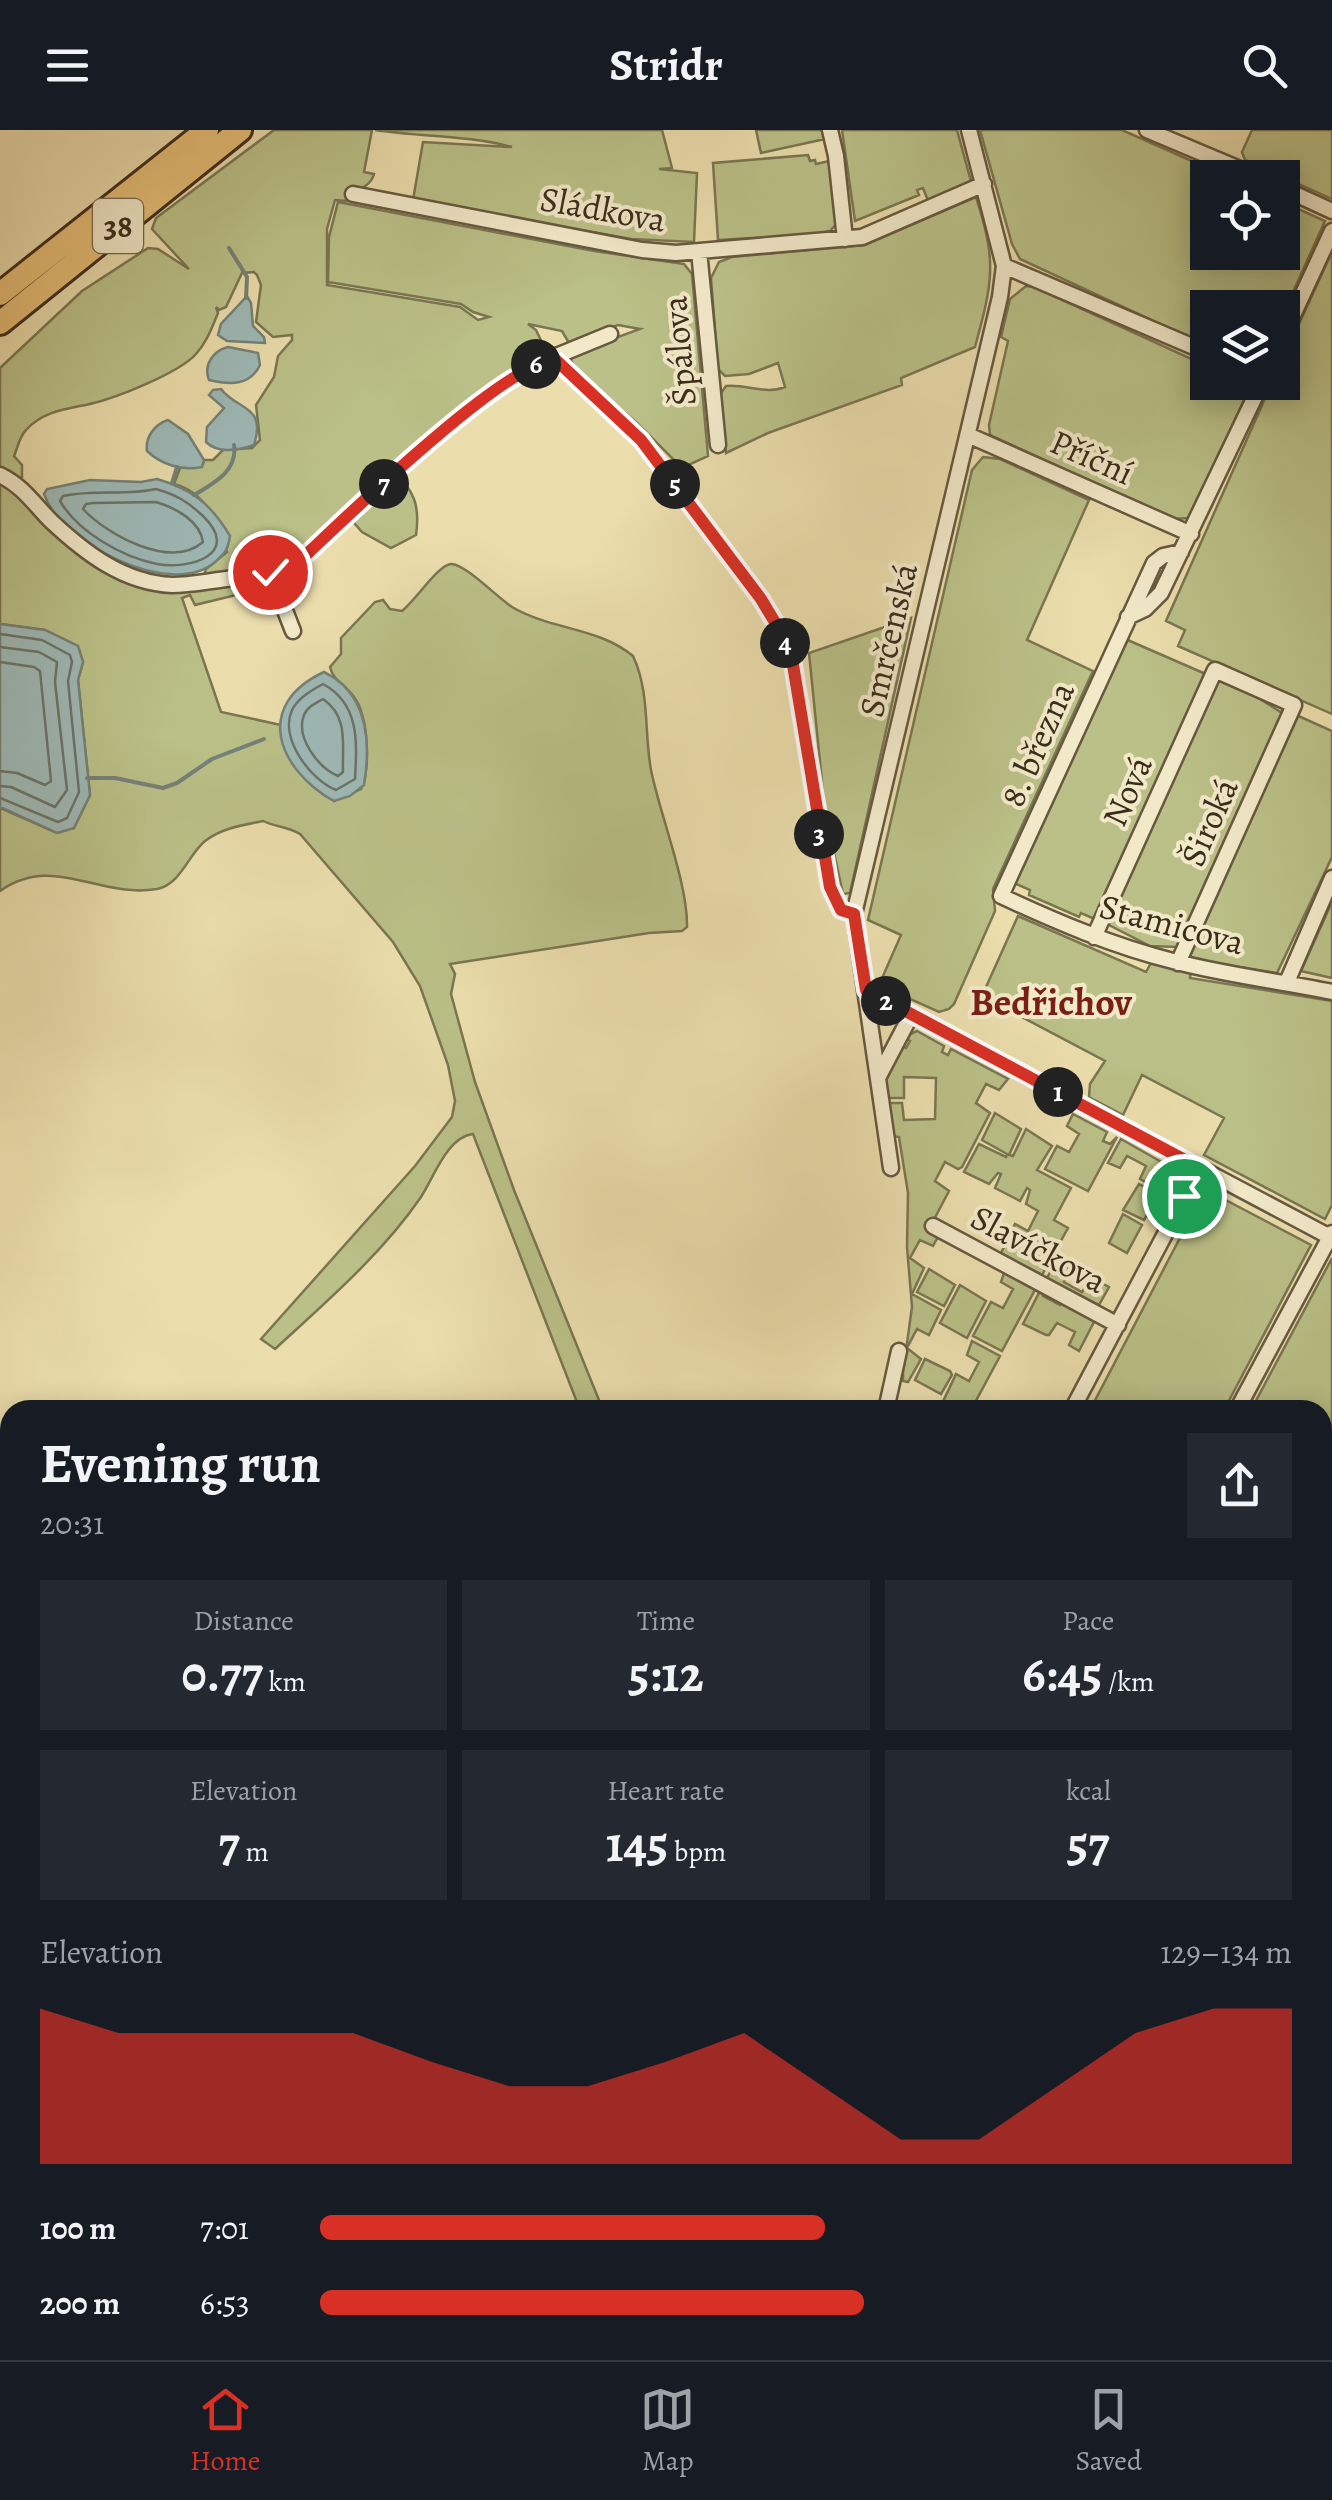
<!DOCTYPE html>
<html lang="en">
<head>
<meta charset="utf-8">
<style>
  :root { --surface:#171b24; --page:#242831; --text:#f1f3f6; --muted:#9ea1a6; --line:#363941; --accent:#d93025 }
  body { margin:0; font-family:Alegreya,serif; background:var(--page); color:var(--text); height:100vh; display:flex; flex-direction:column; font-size:38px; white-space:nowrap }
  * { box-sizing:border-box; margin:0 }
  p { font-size:32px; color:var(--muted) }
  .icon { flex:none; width:55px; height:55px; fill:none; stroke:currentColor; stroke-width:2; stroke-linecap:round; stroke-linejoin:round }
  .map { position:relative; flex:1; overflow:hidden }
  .sheet { position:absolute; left:0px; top:1270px; width:1332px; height:960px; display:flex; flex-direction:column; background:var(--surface); border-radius:30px 30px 0 0; box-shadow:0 5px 25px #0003 }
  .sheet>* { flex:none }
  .controls { position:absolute; left:1190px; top:30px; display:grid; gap:20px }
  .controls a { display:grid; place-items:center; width:110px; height:110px; border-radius:0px; background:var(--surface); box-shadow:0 5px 25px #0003; font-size:50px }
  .pin { position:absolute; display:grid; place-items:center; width:85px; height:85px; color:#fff; margin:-42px; border:5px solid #fff; border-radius:50%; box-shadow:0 2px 10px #0007 }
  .km { position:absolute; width:50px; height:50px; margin:-25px; border-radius:50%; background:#222; color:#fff; font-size:28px; line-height:50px; text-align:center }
  .round { display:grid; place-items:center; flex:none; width:105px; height:105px; border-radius:0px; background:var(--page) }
  .summary { display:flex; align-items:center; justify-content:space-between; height:170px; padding:0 40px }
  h1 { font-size:55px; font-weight:600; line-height:75px }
  .stats { display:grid; grid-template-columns:repeat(3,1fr); gap:15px; height:170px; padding:10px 40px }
  .stats div { display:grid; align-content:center; border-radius:0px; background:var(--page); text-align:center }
  .stats b { font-size:50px; font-weight:600 }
  .stats small { font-size:28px; font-weight:400 }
  .stats p { font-size:28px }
  .chart { height:280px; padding:20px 40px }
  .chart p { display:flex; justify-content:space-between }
  .chart svg { width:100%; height:180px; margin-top:10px; fill:var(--accent); opacity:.7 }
  ul { padding:0 40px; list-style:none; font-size:32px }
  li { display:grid; grid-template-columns:160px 120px 1fr; align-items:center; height:75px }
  li i { height:25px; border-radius:12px; background:var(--accent) }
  header { display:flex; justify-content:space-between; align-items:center; height:130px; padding:0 40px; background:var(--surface); font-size:45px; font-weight:600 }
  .dock { display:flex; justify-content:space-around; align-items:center; height:140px; border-top:2px solid var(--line); background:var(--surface); font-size:28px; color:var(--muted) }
  .dock a { display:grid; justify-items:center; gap:5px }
  .dock .selected { color:var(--accent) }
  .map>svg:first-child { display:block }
  .green { fill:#bac087; stroke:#7a7652; stroke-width:2.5 }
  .water { fill:#9eb9b6; stroke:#768178; stroke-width:2.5 }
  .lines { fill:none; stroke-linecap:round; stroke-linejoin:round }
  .shore { stroke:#6c7369; stroke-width:2.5 }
  .stream { stroke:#768178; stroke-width:4 }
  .minor-casing { stroke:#675940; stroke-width:19 }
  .tertiary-casing { stroke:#675940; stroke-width:22 }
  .trunk-casing { stroke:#3b2d1c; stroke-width:28 }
  .minor { stroke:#f2e9c9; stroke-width:14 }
  .tertiary { stroke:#f2e9c9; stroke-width:18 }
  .trunk { stroke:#e6be76; stroke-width:22 }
  .route-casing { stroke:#fff; stroke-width:20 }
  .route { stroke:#d93025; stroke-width:12 }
  .labels { text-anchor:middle; stroke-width:8; stroke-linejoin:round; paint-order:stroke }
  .shield { fill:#f2e9c9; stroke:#726550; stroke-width:2.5 }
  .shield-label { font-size:32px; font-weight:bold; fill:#3b2d1c }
  .street-label { font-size:35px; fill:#3b2d1c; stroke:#f2e9c9 }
  .neighbourhood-label { font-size:38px; font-weight:bold; fill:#7a1f14; stroke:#f2e9c9 }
</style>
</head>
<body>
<header><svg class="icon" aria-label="menu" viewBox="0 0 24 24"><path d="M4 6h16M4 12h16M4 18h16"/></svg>Stridr<svg class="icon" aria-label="search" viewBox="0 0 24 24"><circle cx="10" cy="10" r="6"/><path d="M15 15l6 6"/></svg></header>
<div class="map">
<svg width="1332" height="2230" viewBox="0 0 1332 2230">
  <rect width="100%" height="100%" fill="#ebddac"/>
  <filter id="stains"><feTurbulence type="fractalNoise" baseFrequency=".002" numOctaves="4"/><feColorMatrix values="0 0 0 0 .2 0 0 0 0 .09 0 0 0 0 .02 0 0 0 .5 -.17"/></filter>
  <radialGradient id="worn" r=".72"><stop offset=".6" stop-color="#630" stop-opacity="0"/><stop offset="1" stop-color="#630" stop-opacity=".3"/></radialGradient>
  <!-- green -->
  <path class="green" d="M274,0h98l-8,42 10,2c-3,11 -12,15 -22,17l-4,10 -13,-1 -8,29v56l133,22 18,13 11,-3 -16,-5 -12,-8 -133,-22 1,-45 9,-35 256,49 90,13 8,10 16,182 -26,12 -45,-45 -61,-52 -7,-16 71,-26 -22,-4 -49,18 -7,-12 -34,-7 8,6 11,23 -49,27 -107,92c24,16 29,35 25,63l-25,13 -29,-16 -14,-16 -55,48 -91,18 4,-13 21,-17c-10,-30 -20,-59 -53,-68l6,-16 23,-4 1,-4h9l10,-10 29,-2 8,-8 -4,-35 18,-28 4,-21 14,-16v-5l-19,2 -17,-15 5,-37 -4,-10 -3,-3 -12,1 -16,34 -7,3 -3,-3 2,6c-6,14 -11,29 -22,41 -17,19 -80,44 -106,50 -23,5 -47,7 -64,26 -7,7 -9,20 -12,26l8,9v12l-4,2 -18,-8v-103l82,-77 66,-43 10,1 31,20 -37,-40 4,-11z
    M375,0h287l10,38 -13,1 38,4 -3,69 -63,-3 -218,-39 10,-58 89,5c-44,-12 -92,-10 -137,-17z
    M756,0h67l2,9 -64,14z
    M842,0h115l15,55 -43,18 -6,-15 -6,2 2,5 -64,26z
    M980,0h142l106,47 -20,1v74h74l1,-50 42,19 -42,93 -1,-6h-74l-1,38 -187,-87 -8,-15z
    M1252,0h80v69l-87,-39 -3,-8z
    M808,25l2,6 5,-1 1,4 13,-3 8,62 -7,8 -10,3 -102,6 -5,-77z
    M976,67c21,65 17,84 -1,150l-74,31 1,7 -134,48 -42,20 -5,-60 5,-7c21,-2 40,9 59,1l-7,-24 -29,11 -24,2 -7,-7 -7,-91 8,-16 13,-5 133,-12z
    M1332,122v462l-154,-68 7,-16 -19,-9 106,-238 10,-1 1,-23z
    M1026,156l8,1 173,79 1,16 34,1 3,15 -56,120 -16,1 -183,-84 -1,-10 19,-84 -7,-4 9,-38z
    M983,327l17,2 89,41 -62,140 66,31 -100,218 2,22 -41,93 -5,5 -10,3 -60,-27 22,-50 -33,-15 104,-450z
    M0,352l13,4 119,97c33,14 65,4 100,0l5,5 -1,7 -41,10 -5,-10 -8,3 39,114 60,13c9,37 19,57 53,76l27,-12c10,-21 7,-74 -7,-92 -8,-12 -21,-16 -24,-30l11,-13v-16l34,-36 8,-2 7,9 12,2c14,-11 36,-46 49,-47 13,-1 48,35 61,43 39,23 86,20 121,49 17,36 11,76 18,114 9,45 37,114 36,157l-5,4 -33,2 -199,31 5,10 -4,20 24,88 39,108 89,220h-23l-107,-276c-26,3 -39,43 -52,63 -39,57 -95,105 -146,152l-14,-10 154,-173 37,-49 3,-16 -7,-36 -28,-79 -27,-44 -93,-108c-14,-8 -25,-7 -37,-13 -20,4 -41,7 -58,20 -17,14 -24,43 -48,48 -58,10 -104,-36 -157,2v-83l57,25 17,-5 16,-33 -12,-115 5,-18 -5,-15 -33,-17 -45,-6z
    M911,488l-61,275 -7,1 -18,-82 -16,-159z
    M1123,508l85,37 -111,245 -16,-7 -2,4 -50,-22 1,-5 -16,-7z
    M1215,549l42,18 25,16 -104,234 -28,-1 -45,-23z
    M1294,584l38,17v126l-55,116 -83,-13 -5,-6z
    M1332,772v76l-31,-7z
    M1018,786l128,56 5,-9 40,8 -1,7 142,23v204l-7,14 -121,-64 20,-37 -82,-43 -19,40 -34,-18 1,-13 15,-23 -123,-65z
    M917,901l27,15 -2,6 6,3 3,-6 57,30 -9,11 -13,-6 -10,19 14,10 -28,54 -4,2 -13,-7 -10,19 14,10 -20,38 10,6 -6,11 -13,-6 -10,18 14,10 -12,26 29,16 -12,25 -12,-6 -10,19 14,11 -13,23 -5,-1v-9l9,-65 -5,-60 1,-54 -9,-56 -6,-1 -5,-33h14l2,17 31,-1 1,-41 -32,-1v21h-17l-3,-22 16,-31 6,3 4,-7 -6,-4z
    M995,983l26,16 -12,26 4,1 13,-27 26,17 -15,24 34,18 -17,32 14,8 -26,47 -41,-22 14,-29 13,7 10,-20 -12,-7 4,-14 -3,-2 -7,13 -25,-13 6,-14 -3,-1 -9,11 -25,-12 15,-28 27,13 1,-3 -25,-14z
    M1073,984l34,18 -4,9 7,3 7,-7 -29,54 -43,-22 12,-23 12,6 10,-18 -12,-8z
    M1121,1009l51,29 -11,22 -21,-11 6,-13 -19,-10 -7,12 -12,-5z
    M1139,1054l19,10 -14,26 -21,-10z
    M1204,1057l1,3 11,-2 6,4 -2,5 91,48 -87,165h-134l104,-199 -8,-5z
    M1123,1084l19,11 -15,28 -18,-10z
    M1332,1128v401l-9,16 -1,-265h-71z
    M1056,1131l14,8 -6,13 18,10 10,-14 17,9 -10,18 -52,-27z
    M929,1139l26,16 -11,21 -27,-14z
    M1005,1140l31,18 -34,63 -29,-15 18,-34 12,6 10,-19 -12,-7z
    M960,1155l26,16 -19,37 -27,-15z
    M1041,1159l4,2 -2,5 17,9 3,-5 31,17v5l-15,29 -10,-6 6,-13 -18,-9 -8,12h-3l-23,-11z
    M972,1211l28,15 -29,54h-32l17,-36 13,7 10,-19 -12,-7z
    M925,1229l25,12 2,4 -11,19 -26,-14z
    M1323,2044l9,18v168h-156l6,-10h140z
    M345,2220h122l-8,10h-122z
    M492,2220h116l13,10h-137z
    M729,2220h203l-6,10h-205z
    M1000,2220h156l-6,10h-148z"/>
  <!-- water -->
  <path class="water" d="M247,166l4,7 2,23 11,11 1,6 -38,-2 -9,-6 3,-11z
    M228,217l30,6 2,12c-10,21 -30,20 -51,15 -6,-15 4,-29 19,-33z
    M221,259c15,21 46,15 33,56 -15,5 -36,9 -48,-3l1,-15 17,-19 -15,-13 4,-5z
    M168,290l20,14 16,26 -2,7c-20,4 -40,-2 -55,-16 -2,-14 8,-27 21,-31z
    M157,349c35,10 54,25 73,57 -2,14 -5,17 -15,26 -44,38 -154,-19 -171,-68l3,-5 43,-9 51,2z
    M0,494l45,6 33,16 5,16 -5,18 12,115 -16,33 -17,5 -57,-26z
    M324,542c44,21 47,70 40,113l-14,11 -16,5c-57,-32 -81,-96 -10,-129z"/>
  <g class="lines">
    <!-- shore -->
    <path class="shore" d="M156,359c21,6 32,13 47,27 39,38 -13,54 -46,48 -35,-7 -79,-32 -97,-63l3,-5c33,-7 63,0 93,-7z
      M156,372c20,6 44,19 47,40 -32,28 -96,-7 -120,-33l3,-5 7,-1z
      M0,504l42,6 28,15 2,7 -4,19 11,111 -12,26 -9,4 -58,-24
      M0,517l39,5 18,10 -2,20 12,108 -12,17 -44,-20 -11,-1
      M0,532l34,5 6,4 11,110 -6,4 -28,-12 -17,-2
      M323,554c37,20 34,58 32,95l-19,11c-25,-10 -57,-51 -44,-80 6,-12 20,-20 31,-26z
      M323,569c26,18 19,45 20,73l-5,4c-19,-8 -43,-38 -34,-61 3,-8 12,-12 19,-16z"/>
    <!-- stream -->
    <path class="stream" d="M229,118l18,29 -1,21
      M172,353l5,-16
      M194,365c20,-12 44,-24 40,-50
      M87,648h28l48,10 14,-5 35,-24 52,-20"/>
    <defs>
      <path id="minor" d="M830,0l6,26 9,83
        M1147,0l114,48
        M1282,58l50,23
        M353,64l289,56 34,3 186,-16 122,-53
        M699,121l19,194
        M1004,136l204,87
        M1282,209l50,-108
        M549,229l61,-25
        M968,305l223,99
        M0,345c24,12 33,28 51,46 34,32 73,62 121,64 15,0 32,-3 47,-5 31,-4 62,-8 88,-26 38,-36 208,-200 250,-193l84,79 120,159 21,35 11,31 37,222 11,23 13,4
        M1181,422l-18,4 -9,7 -153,333c56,26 112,50 172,65 52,14 107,20 159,31
        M270,442l23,59
        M1128,487l17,-8 16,-16 101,-211
        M1094,807l121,-267 79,35 -116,258
        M1287,852l45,-104
        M865,860l467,248
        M879,946l32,-61
        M891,1038l-37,-254 146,-617 4,-31 -35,-136
        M933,1096l185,99
        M886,1280l13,-59
        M1072,1280l128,-242
        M1237,1280l95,-177
        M1322,1633l10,3
        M1322,1781l10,1
        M1322,1806l10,30
        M1322,2029l10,-6
        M620,2220l12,10
        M989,2223l2,7
        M470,2230l8,-10
        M707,2230l8,-10
        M1162,2230l5,-10"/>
      <path id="tertiary" d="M1322,1575l10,-17
        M943,2230l6,-10"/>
      <path id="trunk" d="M0,164l207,-164
        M0,193l240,-193"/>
    </defs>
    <!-- minor casing -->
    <use href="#minor" class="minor-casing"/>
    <!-- tertiary casing -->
    <use href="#tertiary" class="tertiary-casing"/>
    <!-- trunk casing -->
    <use href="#trunk" class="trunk-casing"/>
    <!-- minor -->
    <use href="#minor" class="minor"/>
    <!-- tertiary -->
    <use href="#tertiary" class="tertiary"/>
    <!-- trunk -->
    <use href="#trunk" class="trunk"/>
  </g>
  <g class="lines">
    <defs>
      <path id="route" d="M270,442l23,-8 14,-10c37,-35 208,-200 250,-193l84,79 120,159 21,35 11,31 37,222 11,23 13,4 12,76 334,178 -16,28"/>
    </defs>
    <!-- route casing -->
    <use href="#route" class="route-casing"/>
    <!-- route -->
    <use href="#route" class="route"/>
  </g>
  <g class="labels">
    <!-- shield labels -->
    <rect class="shield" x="93" y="69" width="50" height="54" rx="8"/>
    <g class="shield-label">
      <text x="118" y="107">38</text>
    </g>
    <!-- street labels -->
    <g class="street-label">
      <text transform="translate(603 79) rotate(10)" y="12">Sládkova</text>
      <text transform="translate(679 221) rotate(-95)" y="12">Špálova</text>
      <text transform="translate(1092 327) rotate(24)" y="12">Příční</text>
      <text transform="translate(888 510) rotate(-77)" y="12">Smrčenská</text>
      <text transform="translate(1037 614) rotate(-66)" y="12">8. března</text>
      <text transform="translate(1127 661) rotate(-66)" y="12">Nová</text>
      <text transform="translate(1209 692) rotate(-66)" y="12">Široká</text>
      <text transform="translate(1172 794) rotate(15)" y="12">Stamicova</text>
      <text transform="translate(1039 1119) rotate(28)" y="12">Slavíčkova</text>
    </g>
    <!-- neighbourhood labels -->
    <g class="neighbourhood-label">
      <text x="1051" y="885">Bedřichov</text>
    </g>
  </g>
  <rect width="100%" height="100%" filter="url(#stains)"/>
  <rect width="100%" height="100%" fill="url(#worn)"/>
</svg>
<div class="controls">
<a><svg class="icon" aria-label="locate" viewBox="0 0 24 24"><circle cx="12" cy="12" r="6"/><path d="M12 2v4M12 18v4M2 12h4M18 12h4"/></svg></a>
<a><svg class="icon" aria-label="layers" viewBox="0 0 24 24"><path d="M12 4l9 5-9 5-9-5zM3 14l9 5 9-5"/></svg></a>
</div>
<div class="pin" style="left:1184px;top:1066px;background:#1e9e55"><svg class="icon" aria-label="arrive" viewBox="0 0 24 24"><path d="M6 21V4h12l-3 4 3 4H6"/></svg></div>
<div class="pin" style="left:270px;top:442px;background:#d93025"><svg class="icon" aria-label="check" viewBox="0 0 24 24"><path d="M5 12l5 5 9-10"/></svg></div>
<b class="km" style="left:1058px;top:962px">1</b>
<b class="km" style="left:886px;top:871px">2</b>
<b class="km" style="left:819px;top:704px">3</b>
<b class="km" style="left:785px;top:513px">4</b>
<b class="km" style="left:675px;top:354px">5</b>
<b class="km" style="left:536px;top:234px">6</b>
<b class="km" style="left:384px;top:354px">7</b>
<section class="sheet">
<div class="summary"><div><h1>Evening run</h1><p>20:31</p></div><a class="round"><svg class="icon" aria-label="share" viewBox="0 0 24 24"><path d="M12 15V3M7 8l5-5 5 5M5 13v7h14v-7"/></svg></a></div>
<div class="stats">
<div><p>Distance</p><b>0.77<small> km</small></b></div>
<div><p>Time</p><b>5:12</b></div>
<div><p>Pace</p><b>6:45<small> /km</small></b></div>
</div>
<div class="stats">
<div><p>Elevation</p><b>7<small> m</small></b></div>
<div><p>Heart rate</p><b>145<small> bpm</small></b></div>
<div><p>kcal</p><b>57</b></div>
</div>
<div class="chart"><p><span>Elevation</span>129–134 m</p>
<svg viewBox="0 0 160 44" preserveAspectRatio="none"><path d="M0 44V6L10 12L20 12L30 12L40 12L50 19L60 25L70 25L80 19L90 12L100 25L110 38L120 38L130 25L140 12L150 6L160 6V44z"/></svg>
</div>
<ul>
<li><b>100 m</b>7:01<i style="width:52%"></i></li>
<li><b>200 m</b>6:53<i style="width:56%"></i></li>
</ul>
</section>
</div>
<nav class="dock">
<a class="selected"><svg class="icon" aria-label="home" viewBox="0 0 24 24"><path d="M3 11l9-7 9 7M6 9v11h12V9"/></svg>Home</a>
<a><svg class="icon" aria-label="map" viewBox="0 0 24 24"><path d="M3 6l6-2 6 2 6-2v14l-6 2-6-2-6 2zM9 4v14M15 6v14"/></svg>Map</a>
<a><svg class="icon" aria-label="saved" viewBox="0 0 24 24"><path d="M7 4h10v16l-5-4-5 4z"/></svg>Saved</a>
</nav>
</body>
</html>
